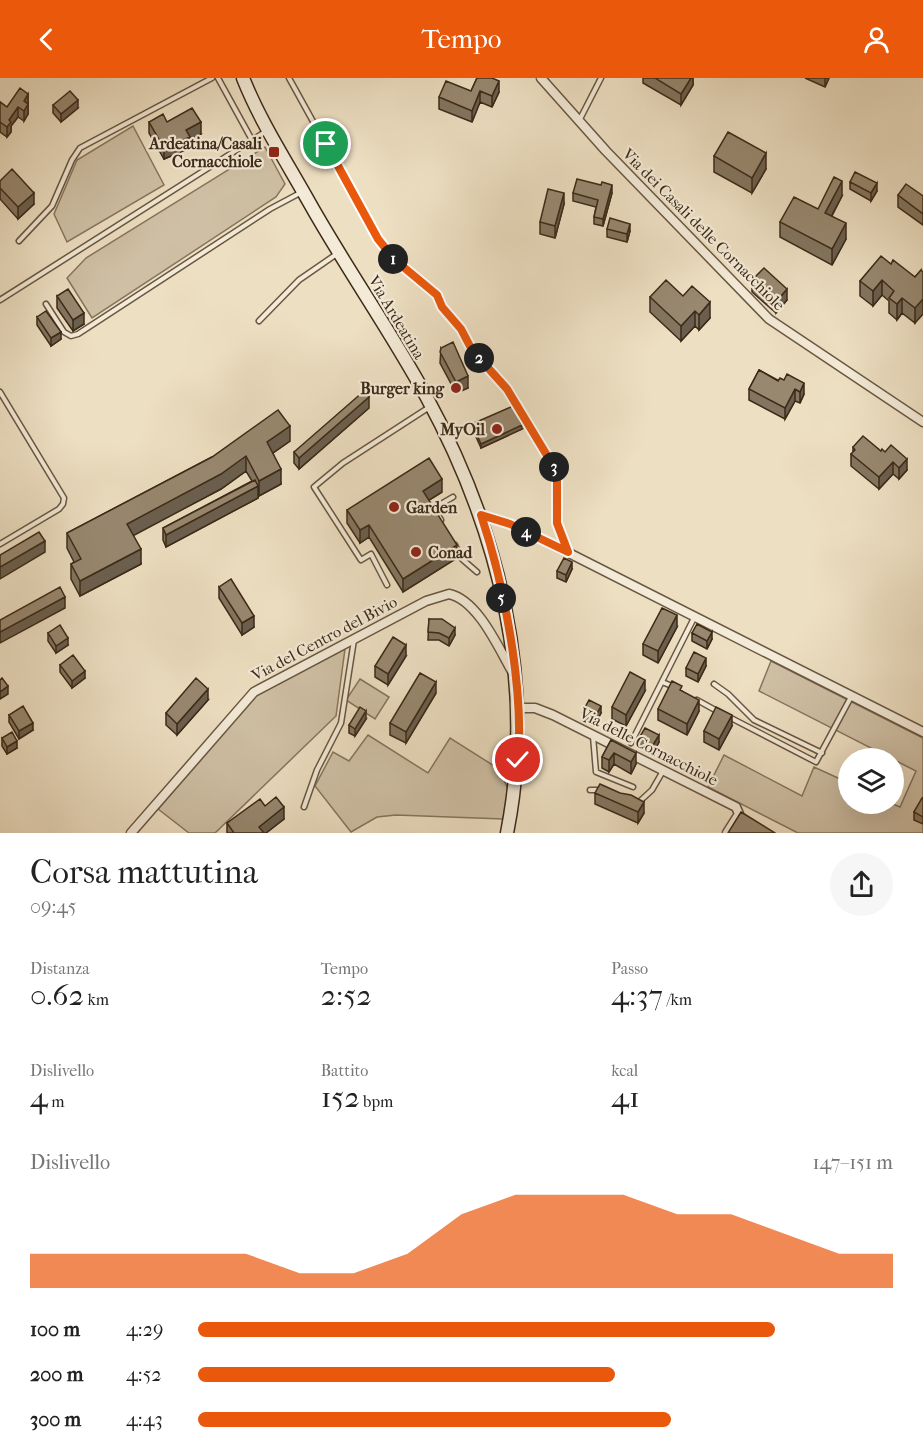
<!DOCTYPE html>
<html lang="it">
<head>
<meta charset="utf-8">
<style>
  :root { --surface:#fff; --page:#f6f6f6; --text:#222; --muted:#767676; --accent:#ea580c }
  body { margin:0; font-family:"IM FELL French Canon",serif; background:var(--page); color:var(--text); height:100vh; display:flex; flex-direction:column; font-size:22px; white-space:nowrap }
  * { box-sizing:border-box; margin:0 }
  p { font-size:20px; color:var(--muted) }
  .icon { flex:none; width:33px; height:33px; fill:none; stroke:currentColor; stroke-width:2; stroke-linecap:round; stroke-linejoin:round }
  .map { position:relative; height:755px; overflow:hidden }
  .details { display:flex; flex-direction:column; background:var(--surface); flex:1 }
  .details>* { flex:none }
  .tools { position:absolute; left:838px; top:670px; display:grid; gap:12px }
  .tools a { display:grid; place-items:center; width:66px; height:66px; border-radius:50%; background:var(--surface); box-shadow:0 6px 24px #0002; font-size:30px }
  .pin { position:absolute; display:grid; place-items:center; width:51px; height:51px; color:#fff; margin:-26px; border:3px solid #fff; border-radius:50%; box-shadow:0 2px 6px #0007 }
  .km { position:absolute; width:30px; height:30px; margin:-15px; border-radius:50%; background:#222; color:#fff; font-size:16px; line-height:30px; text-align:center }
  .round { display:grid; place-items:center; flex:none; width:63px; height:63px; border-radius:32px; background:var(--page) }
  .summary { display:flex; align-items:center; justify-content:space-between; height:102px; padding:0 30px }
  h1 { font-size:33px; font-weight:600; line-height:45px }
  .figures { display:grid; grid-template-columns:repeat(3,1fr); gap:9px; height:102px; padding:6px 30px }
  .figures div { display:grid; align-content:center }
  .figures b { font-size:30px; font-weight:600 }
  .figures small { font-size:16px; font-weight:400 }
  .figures p { font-size:16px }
  .chart { height:168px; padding:12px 30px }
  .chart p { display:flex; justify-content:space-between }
  .chart svg { width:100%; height:108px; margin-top:6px; fill:var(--accent); opacity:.7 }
  ul { padding:0 30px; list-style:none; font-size:20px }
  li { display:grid; grid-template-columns:96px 72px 1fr; align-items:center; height:45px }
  li i { height:15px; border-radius:8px; background:var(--accent) }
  header { display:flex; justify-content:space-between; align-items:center; height:78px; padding:0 30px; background:var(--accent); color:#fff; font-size:27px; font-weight:600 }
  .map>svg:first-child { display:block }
  .green { fill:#cfc0a5; stroke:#86755e; stroke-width:1.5 }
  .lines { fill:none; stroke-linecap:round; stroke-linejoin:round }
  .lane-casing { stroke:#685742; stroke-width:7 }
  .street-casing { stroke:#685742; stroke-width:11 }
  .secondary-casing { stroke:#3c2a18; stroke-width:15 }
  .path { stroke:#3c2a18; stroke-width:1.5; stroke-dasharray:4.5 3; stroke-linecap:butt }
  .lane { stroke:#f3ead7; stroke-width:4 }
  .street { stroke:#f3ead7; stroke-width:8 }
  .secondary { stroke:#f3ead7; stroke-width:12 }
  .wall { fill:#837560; stroke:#3c2a18; stroke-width:1.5 }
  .shaded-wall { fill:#6a5f4e; stroke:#3c2a18; stroke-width:1.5 }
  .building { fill:#988870; stroke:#3c2a18; stroke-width:1.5 }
  .route-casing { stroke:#fff; stroke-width:12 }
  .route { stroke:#ea580c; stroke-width:8 }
  .poi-dot { fill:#8f2418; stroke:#f3ead7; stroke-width:2 }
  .labels { text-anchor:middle; stroke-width:4.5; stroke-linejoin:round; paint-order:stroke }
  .poi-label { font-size:16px; font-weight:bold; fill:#3c2a18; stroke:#f3ead7; text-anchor:end }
  .street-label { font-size:16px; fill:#3c2a18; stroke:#f3ead7 }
</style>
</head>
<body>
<header><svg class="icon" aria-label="back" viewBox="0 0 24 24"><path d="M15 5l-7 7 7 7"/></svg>Tempo<svg class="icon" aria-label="person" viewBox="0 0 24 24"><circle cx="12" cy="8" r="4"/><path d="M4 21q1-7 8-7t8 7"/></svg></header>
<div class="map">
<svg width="923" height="755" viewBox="0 0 923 755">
  <rect width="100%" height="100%" fill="#eddfc2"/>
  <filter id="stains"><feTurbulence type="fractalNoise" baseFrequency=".00333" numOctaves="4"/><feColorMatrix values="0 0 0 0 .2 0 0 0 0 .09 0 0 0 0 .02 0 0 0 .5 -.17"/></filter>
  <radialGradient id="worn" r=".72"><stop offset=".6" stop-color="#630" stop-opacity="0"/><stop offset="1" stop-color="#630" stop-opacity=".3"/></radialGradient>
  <!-- green -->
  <path class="green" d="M133,48l31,59 -97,57 -13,-28 23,-54z
    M265,69l20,37 -9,13 -184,121 -25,-40 19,-20z
    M345,571l-9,67 -121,117h-26l-31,-24 96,-112z
    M771,583l152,77v95h-125l-90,-46 16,-32 78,41 12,-29 35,16v21h44l7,3 16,-36 -157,-80z
    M360,601l29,18 -14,22 -29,-19z
    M368,657l60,38 22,-35 49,31 9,20 -5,30 -107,-4 -19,2 -26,15 -36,-46 18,-34 16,9z"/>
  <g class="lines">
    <defs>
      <path id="lane" d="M218,0l34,62
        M289,0l89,161 17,21 42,35
        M579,43l22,-43
        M19,163l33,-35 20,-46 8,-12 132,-70
        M0,222l265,-168
        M46,226l18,28 7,4 7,-2 192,-125 30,-16
        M259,243l40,-41 39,-27
        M0,314l64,106 -1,6 -4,5 -59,35
        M441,442l-7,-12 19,-11
        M455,467l7,14 15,13
        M387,507l-16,-31 -10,6 -47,-73 29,-24 85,-55
        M662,604l10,4
        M714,606l14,10 26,26 68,33
        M697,622l20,11
        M729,639l87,45 35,-65
        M593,658l3,36 37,15
        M631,665l64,-127
        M590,712h10
        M639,724l13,-12 11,-19
        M304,729l13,-37 24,-47 13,-83"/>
      <path id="street" d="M541,0l65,73 163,168 154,103
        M481,437l29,9 41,20 372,188
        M518,630h17l18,7 183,92 3,7 -12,19
        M131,755l123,-141 172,-91 23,-7c29,6 50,55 64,79"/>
      <path id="secondary" d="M243,0c17,43 43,83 66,124 37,66 81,128 117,194 73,134 111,286 81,437"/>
    </defs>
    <!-- lane casing -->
    <use href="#lane" class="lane-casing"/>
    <!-- street casing -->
    <use href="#street" class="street-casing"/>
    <!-- secondary casing -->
    <use href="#secondary" class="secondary-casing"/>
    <!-- path -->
    <path class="path" d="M440,223l21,28 11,21 35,39 50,83v51l6,17"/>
    <!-- lane -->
    <use href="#lane" class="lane"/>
    <!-- street -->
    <use href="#street" class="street"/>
    <!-- secondary -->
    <use href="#secondary" class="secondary"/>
  </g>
  <!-- wall -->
  <path class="wall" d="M477,0l22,14 -7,15 -12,-5 -8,20 -33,-13v-12l32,-6z
    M643,0h50v7l-12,20 -38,-22z
    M805,0h24l-4,9z
    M28,16v20l-4,7 -6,-4 -7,9v6l-4,5 -7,-5v-30l7,5z
    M53,27l25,3 -17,14 -8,-9z
    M149,44h18l34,12 -11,6v8l-26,11 -15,-26z
    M714,78l52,13 -14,24 -38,-21z
    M0,103l34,23 -16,15 -18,-20z
    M850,104l27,9 -6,10 -21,-12z
    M573,115h39l-9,33 -9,-2v-7l2,-10 -23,-6z
    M898,117l25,1v29l-25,-18z
    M842,118l-10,20 14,23 -14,26 -52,-28v-15l38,-13z
    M564,126l-9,34 -15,-4v-12z
    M607,151l23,2 -3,11 -20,-5z
    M891,186l24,13 6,-7 -6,53 -13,-10 -5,7 -8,-7v-12l-7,-6 -9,11 -13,-10v-15z
    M752,202l35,20 -11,13 -24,-21z
    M57,218l27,28 -11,7 -16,-23z
    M683,218l27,22 -11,12 -4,-4 -14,15 -31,-29v-15z
    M37,239l24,22 -10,7 -14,-21z
    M441,270l27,40 -12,5 -16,-30z
    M759,292l45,24 -4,9 -5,-2 -10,18 -36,-19v-11z
    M369,330l-70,61 -5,-6v-11z
    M472,346l50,5 -41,19 -9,-20z
    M290,363l-17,12 8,31 -22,12 -1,-2v4l-92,49 -3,-7v-12l89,-47 -6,-10 -25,18 -88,46 8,29 -61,32 -9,-17v-15l3,-2 -7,-14v-15l145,-76z
    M853,369l28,4 26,19 -8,9 -6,-5 -14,15 -28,-23v-12l2,-1z
    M442,414l-13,8 28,58 -54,34 -34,-55 -9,6 -13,-20v-13z
    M572,491l-6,13 -9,-4v-7z
    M219,509l35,40 -12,8 -23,-37z
    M429,541l26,16 -6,11 -10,-6h-11z
    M677,549l-19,36 -15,-8v-11z
    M48,555l20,12 -12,8 -8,-12z
    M692,555l20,6 -5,10 -15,-8z
    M406,578l-18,29 -13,-8v-11z
    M60,587l25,13 -13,10 -12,-16z
    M706,588l-8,16 -12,-6v-8z
    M645,613l-19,35 -14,-7v-12z
    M682,613l17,20 -12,24 -29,-15v-11z
    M436,615l-30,50 -16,-8v-12z
    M208,622l-31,35 -11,-10v-12z
    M582,635h19l-7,13 -12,-6z
    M9,637l24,15 -14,9 -10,-17z
    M366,641l-11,17 -6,-3v-8z
    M732,648l-13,24 -15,-8v-11z
    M2,660l15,10 -10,6 -5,-8z
    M639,660l20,4 -6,11 -14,-7z
    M611,662l25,24 -5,10 -17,-10 -5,8 -7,-4v-11z
    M595,715l49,20 -6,10 -43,-19z
    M923,720v26l-9,-4v-8z
    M265,728l19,13 -18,14h-39v-10z"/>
  <!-- shaded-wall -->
  <path class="shaded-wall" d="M691,0h2v7l-12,20v-11z
    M826,0h3l-4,9v-8z
    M499,3v11l-7,15v-11z
    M480,13v11l-8,20v-11z
    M28,16v20l-4,7v-20z
    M78,22v8l-17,14v-8z
    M18,29v10l-7,9v6l-4,5v-10l2,-7z
    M201,44v12l-11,6v8l-26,11v-11l22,-18z
    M766,75v16l-14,24v-15z
    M842,103v15l-17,32v-15z
    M877,105v8l-6,10v-8z
    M612,107v8l-9,33v-7z
    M34,115v11l-16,15v-12z
    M564,115v11l-9,34v-12z
    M846,145v16l-14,26v-16z
    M630,146v7l-3,11v-8z
    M882,202v15l-9,11v-15z
    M787,211v11l-11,13v-11z
    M923,212v24l-8,9v-15z
    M902,220v15l-5,7v-16z
    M710,224v16l-11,12v-15z
    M695,233v15l-14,15v-15z
    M84,235v11l-11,7v-11z
    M61,254v7l-10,7v-8z
    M468,298v12l-12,5v-11z
    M804,305v11l-4,9v-11z
    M795,311v12l-10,18v-11z
    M369,319v11l-70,61v-11z
    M522,347v4l-41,19v-4z
    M290,348v15l-23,16v-15z
    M246,378v15l-25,18 -94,50v-15z
    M907,381v11l-8,9v-11z
    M893,384v12l-14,15v-12z
    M281,391v15l-22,12v-15z
    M442,401v13l-19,12v-13z
    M258,408v12l-92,49v-12z
    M369,447v12l-9,6v-13z
    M45,463v11l-45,27v-12z
    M457,467v13l-54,34v-13z
    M141,471v15l-61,32v-15z
    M572,484v7l-6,13v-7z
    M65,519v11l-65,35v-11z
    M677,537v12l-19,36v-12z
    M254,538v11l-12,8v-12z
    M455,550v7l-6,11v-8z
    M712,554v7l-5,10v-8z
    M68,560v7l-12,8v-7z
    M406,567v11l-18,29v-11z
    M706,580v8l-8,16v-8z
    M85,593v7l-13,10v-7z
    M645,602v11l-19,35v-11z
    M436,604v11l-30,50v-11z
    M8,608v8l-8,5v-7z
    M208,611v11l-31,35v-11z
    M699,622v11l-12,24v-11z
    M601,628v7l-7,13v-7z
    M366,633v8l-11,17v-7z
    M732,637v11l-13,24v-11z
    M33,645v7l-14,9v-8z
    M659,657v7l-6,11v-8z
    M17,663v7l-10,6v-7z
    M614,675v11l-5,8v-12z
    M636,675v11l-5,10v-12z
    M644,724v11l-6,10v-11z
    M284,729v12l-18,14h-7v-6z"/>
  <!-- building -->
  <path class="building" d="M477,0h15l7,3 -7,15 -12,-5 -8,20 -33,-14 7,-16 25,10z
    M655,0h36l-10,16z
    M20,10l8,6 -4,7 4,3 -4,7 -6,-4 -9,13 2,2 -4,5 -7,-5v-20l7,5z
    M70,13l8,9 -17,14 -8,-9z
    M192,30l9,14 -15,8 4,7 -26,11 -15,-26 14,-8 4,8z
    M728,54l38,21 -14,25 -38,-22z
    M12,91l22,24 -16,14 -18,-19v-7z
    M855,94l22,11 -6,10 -21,-11z
    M834,99l8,4 -17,32 21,10 -14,26 -52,-27 14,-25 24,12z
    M577,101l24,6 1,-3 10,3 -9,34 -9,-2 4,-17 -25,-7z
    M906,106l17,12v18l-25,-19z
    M548,111l16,4 -9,33 -15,-4z
    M610,140l20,6 -3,10 -20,-5z
    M881,178l10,8 2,-4 22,17 6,-7 2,2v27l-8,9 -13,-10 -5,6 -8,-6 5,-7 -12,-11 -9,11 -13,-10z
    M764,190l23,21 -11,13 -24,-22z
    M666,202l17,16 9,-10 18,16 -11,13 -4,-4 -14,15 -31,-29z
    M68,211l16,24 -11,7 -16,-24z
    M46,233l15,21 -10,6 -14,-21z
    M453,264l15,34 -12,6 -16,-30 1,-4z
    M759,292l19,11 2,-3 4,2 3,-6 17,9 -4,9 -5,-3 -10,19 -36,-19z
    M364,313l5,6 -70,61 -5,-6z
    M513,328l9,19 -41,19 -9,-20z
    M278,332l12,16 -23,16 14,27 -22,12 -13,-25 -25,18 -94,50 14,25 -61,32 -9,-17 10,-5 -14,-26 145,-76z
    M863,358l18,15 1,-2 3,3 6,-7 16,14 -8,9 -6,-6 -14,15 -28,-23 4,-4 -2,-3z
    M429,380l13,21 -19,12 34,54 -54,34 -34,-54 -9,5 -13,-20z
    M255,402l3,6 -92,49 -3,-7z
    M39,454l6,9 -45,26v-12z
    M564,480l8,4 -6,13 -9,-4z
    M231,501l23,37 -12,7 -23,-36z
    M60,509l5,10 -65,35v-12z
    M662,530l15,7 -19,36 -15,-7z
    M429,541h13l13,9 -6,10 -10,-5 -11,-1z
    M697,546l15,8 -5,9 -15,-8z
    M60,547l8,13 -12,8 -8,-13z
    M393,559l13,8 -18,29 -13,-8z
    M694,574l12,6 -8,16 -12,-6z
    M73,577l12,16 -13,10 -12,-16z
    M630,594l15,8 -19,35 -14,-8z
    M420,595l16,9 -30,50 -16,-9z
    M2,600l6,8 -8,6v-12z
    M196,600l12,11 -31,35 -11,-11z
    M672,603l10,5 -2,4 19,10 -12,24 -29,-15z
    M589,622l12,6 -7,13 -12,-6z
    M23,628l10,17 -14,8 -10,-16z
    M360,629l6,4 -11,18 -6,-4z
    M716,629l16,8 -13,24 -15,-8z
    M645,650l14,7 -6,10 -14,-7z
    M12,654l5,9 -10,6 -5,-9z
    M611,662l25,13 -5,9 -17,-9 -5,7 -7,-3z
    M600,706l20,9 11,2 13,7 -6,10 -43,-19z
    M276,719l8,10 -25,20 5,6h-30l-7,-10 33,-24 5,7z
    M922,720h1v19l-9,-5z
    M741,734l34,21h-47z"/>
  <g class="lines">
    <defs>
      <path id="route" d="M326,66l52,95 17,21 42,35 5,12 19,22 11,21 35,39 50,83v51l11,29 -58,-28 -29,-9c23,68 43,173 37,245"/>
    </defs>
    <!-- route casing -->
    <use href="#route" class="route-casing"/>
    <!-- route -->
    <use href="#route" class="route"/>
  </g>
  <!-- markers -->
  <g class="poi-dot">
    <rect x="268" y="68" width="12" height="12" rx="3"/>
    <circle cx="456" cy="310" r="6"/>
    <circle cx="497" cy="351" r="6"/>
    <circle cx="394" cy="429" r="6"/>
    <circle cx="416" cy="474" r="6"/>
  </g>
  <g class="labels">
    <!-- poi labels -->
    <g class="poi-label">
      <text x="262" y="71">Ardeatina/Casali<tspan x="262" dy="18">Cornacchiole</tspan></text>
      <text x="444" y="316">Burger king</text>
      <text x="485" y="357">MyOil</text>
      <text x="406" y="435" text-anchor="start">Garden</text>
      <text x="428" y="480" text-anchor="start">Conad</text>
    </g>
    <!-- street labels -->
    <g class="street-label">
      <text transform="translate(704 151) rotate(45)" y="6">Via dei Casali delle Cornacchiole</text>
      <text transform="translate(397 239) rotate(59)" y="6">Via Ardeatina</text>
      <text transform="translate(324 560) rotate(-28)" y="6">Via del Centro del Bivio</text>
      <text transform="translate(649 668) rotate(27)" y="6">Via delle Cornacchiole</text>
    </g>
  </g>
  <rect width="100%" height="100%" filter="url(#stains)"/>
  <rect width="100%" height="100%" fill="url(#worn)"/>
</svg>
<div class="tools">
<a><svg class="icon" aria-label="layers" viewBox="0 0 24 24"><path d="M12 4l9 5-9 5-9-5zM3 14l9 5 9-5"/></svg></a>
</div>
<div class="pin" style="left:326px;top:66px;background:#1e9e55"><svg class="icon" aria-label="arrive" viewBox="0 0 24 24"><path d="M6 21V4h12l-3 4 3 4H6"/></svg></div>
<div class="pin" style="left:518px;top:682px;background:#d93025"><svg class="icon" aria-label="check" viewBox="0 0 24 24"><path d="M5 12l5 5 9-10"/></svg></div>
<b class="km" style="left:393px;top:181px">1</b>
<b class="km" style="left:479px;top:280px">2</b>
<b class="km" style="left:554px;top:389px">3</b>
<b class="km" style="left:526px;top:454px">4</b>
<b class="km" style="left:501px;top:520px">5</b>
</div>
<section class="details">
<div class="summary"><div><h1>Corsa mattutina</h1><p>09:45</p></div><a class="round"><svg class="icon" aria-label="share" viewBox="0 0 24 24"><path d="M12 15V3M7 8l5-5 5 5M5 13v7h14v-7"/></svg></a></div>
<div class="figures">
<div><p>Distanza</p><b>0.62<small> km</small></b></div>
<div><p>Tempo</p><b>2:52</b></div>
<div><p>Passo</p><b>4:37<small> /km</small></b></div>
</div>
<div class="figures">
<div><p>Dislivello</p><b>4<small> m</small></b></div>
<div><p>Battito</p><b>152<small> bpm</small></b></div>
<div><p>kcal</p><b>41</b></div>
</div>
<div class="chart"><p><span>Dislivello</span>147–151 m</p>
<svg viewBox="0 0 160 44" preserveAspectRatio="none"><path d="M0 44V30L10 30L20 30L30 30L40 30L50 38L60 38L70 30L80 14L90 6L100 6L110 6L120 14L130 14L140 22L150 30L160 30V44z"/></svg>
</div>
<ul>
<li><b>100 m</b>4:29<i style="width:83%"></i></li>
<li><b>200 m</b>4:52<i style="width:60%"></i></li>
<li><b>300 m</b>4:43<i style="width:68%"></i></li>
</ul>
</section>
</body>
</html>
